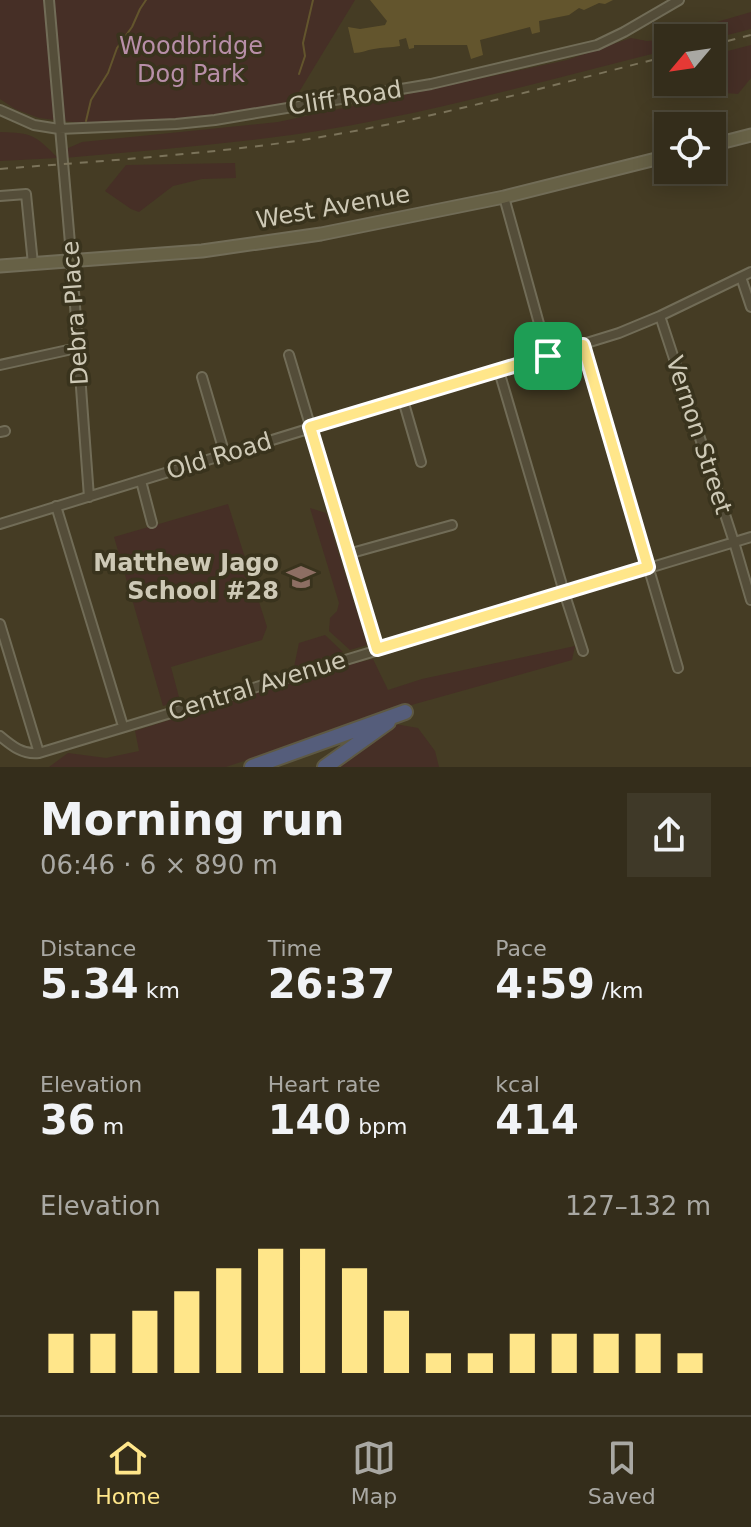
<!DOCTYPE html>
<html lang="en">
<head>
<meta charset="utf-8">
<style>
  :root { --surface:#342d1b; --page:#3f3928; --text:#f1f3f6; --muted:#a9a8a3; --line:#4e493a; --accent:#ffe68a }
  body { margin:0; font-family:"DejaVu Sans",sans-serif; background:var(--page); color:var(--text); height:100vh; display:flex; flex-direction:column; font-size:30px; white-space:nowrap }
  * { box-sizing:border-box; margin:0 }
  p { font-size:26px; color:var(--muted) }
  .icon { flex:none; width:44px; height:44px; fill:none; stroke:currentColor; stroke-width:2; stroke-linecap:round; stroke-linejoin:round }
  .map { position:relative; height:767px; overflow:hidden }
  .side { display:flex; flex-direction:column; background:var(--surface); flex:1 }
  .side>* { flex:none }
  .needle { width:52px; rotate:241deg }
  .tools { position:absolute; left:654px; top:24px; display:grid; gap:16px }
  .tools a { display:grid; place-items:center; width:72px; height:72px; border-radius:0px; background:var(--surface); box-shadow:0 4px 20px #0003,0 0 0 2px var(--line); font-size:40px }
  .pin { position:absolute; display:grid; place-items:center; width:68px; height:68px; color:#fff; margin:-34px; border-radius:16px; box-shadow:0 4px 12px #0006 }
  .round { display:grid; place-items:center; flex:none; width:84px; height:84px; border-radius:0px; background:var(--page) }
  .overview { display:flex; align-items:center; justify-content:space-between; height:136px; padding:0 40px }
  h1 { font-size:44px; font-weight:800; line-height:60px }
  .metrics { display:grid; grid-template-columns:repeat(3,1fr); gap:12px; height:136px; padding:8px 40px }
  .metrics div { display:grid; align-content:center }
  .metrics b { font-size:40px; font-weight:800 }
  .metrics small { font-size:22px; font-weight:400 }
  .metrics p { font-size:22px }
  .chart { height:224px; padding:16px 40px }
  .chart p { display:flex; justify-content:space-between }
  .chart svg { width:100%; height:144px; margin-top:8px; stroke:var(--accent); stroke-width:6 }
  .menu { display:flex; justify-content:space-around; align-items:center; height:112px; border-top:2px solid var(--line); background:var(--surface); font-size:22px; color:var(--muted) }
  .menu a { display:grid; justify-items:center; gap:4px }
  .menu .on { color:var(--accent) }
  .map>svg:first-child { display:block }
  .green { fill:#462f26 }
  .water { fill:#63552d }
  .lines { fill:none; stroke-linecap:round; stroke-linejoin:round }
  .stream { stroke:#63552d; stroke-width:2 }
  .street-casing { stroke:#716c57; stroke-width:12 }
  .secondary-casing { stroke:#716c57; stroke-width:15 }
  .highway-casing { stroke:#5e5943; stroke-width:18 }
  .street { stroke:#544d39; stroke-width:8 }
  .secondary { stroke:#676146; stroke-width:11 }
  .highway { stroke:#555d7b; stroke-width:14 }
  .rail { stroke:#7b735a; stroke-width:2; stroke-dasharray:8 8; stroke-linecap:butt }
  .route-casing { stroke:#fff; stroke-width:16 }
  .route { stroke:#ffe68a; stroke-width:10 }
  .labels { text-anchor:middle; stroke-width:7; stroke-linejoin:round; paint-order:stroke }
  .park-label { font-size:24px; fill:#b88fa8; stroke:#39331d }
  .street-label { font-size:24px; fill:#cec9b6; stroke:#39331d }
  .poi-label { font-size:24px; font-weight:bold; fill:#cec9b6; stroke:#39331d; text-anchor:end }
</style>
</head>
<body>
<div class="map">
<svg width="751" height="767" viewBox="0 0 751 767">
  <rect width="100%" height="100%" fill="#453c24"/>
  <!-- green -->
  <path class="green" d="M0,0h355l-62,102 -78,16 -58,6h-68l-50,-6 -24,-9 -15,-10z
    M751,12v17l-39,10 -31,-1 22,-12z
    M631,38l16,3 21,-2v11c-114,28 -228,61 -344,80 -86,14 -173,20 -260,28l2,-9 16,-7 196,-20 289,-62z
    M751,45v33l-13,16 -35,-3 -3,-9h12v-27z
    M0,132c33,1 35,3 58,26l-58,3z
    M235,163l1,15 -34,1 -29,7 -34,26 -8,-3 -26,-18 21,-26z
    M228,504l39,123 -5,13 -91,27 9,34 -17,5 -49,-169z
    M310,508l16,5 41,132 -17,5 -21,-19 1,-13 7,-7 2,-8z
    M325,635l18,17 -49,15 5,-24z
    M575,646l-3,14 -157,44 -189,63h-177l19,-14 38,5 33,-7 -4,-20 188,-60 50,-12 15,31 34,-11z
    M395,724l23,4 17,23 4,16h-104z"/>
  <!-- water -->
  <path class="water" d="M370,0h243l-8,4 -6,-1 -15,7 -5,-2 -10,7 -30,6 1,11 -8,2 -2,-7 -50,13 3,15 -12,4 -4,-14h-53v3l-5,1 -3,-11 -7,2 1,6c-9,2 -18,1 -26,3 -8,1 -12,4 -20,4l-6,-26 12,2 25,-4 2,-4z"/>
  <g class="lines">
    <!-- stream -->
    <path class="stream" d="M299,74l6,-18 -2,-13 10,-43
      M86,121l5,-21 17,-27 9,-25 15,-21 8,-18 6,-9"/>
    <defs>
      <path id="street" d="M49,0l24,278 16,219
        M0,110l34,15 25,4 117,-5 39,-4 216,-36 166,-39 27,-13 55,-32
        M0,196l26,-2 7,70
        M504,197l44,159
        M741,277l10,30
        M660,316l74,226 17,58
        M583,345l95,323
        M289,355l88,294
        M0,365l77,-17
        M499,371l65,221 19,59
        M202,377l23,78
        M403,400l18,62
        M0,432l5,-1
        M141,481l11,42
        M56,506l67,220
        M0,524l619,-191 41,-17 91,-44
        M348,554l104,-29
        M0,624l39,129
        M0,736c12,10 23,19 39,17l712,-216"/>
      <path id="secondary" d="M712,145l39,-10
        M0,266l202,-15 119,-17 183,-37 164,-41"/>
      <path id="highway" d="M252,767l153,-55
        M325,767l63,-45"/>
    </defs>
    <!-- street casing -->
    <use href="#street" class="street-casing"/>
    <!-- secondary casing -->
    <use href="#secondary" class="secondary-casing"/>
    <!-- highway casing -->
    <use href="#highway" class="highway-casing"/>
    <!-- street -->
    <use href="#street" class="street"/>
    <!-- secondary -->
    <use href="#secondary" class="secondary"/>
    <!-- highway -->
    <use href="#highway" class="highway"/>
    <!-- rail -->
    <path class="rail" d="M712,45l39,-10
      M0,169c99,-8 198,-14 296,-28 125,-19 249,-54 372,-85"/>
  </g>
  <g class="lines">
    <defs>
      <path id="route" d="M583,345l65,222 -271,82 -67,-222z"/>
    </defs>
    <!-- route casing -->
    <use href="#route" class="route-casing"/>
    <!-- route -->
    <use href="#route" class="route"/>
  </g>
  <!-- icons -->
  <defs>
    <symbol id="school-bare" viewBox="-9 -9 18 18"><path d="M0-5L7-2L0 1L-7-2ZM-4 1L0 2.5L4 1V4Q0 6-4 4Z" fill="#8d6e63" stroke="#39331d" stroke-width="2.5" paint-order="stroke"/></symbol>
  </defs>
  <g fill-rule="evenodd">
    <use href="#school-bare" x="281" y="557" width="40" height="40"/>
  </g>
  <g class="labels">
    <!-- park labels -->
    <g class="park-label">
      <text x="191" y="54">Woodbridge<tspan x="191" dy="28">Dog Park</tspan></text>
    </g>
    <!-- street labels -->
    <g class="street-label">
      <text transform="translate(345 98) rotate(-9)" y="8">Cliff Road</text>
      <text transform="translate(333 207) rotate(-10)" y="8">West Avenue</text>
      <text transform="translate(75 313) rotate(-94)" y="8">Debra Place</text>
      <text transform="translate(699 435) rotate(72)" y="8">Vernon Street</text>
      <text transform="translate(219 456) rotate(-17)" y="8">Old Road</text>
      <text transform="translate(257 686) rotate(-17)" y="8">Central Avenue</text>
    </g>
    <!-- poi labels -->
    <g class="poi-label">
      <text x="279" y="571">Matthew Jago<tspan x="279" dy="28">School #28</tspan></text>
    </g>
  </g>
</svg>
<div class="tools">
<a><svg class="needle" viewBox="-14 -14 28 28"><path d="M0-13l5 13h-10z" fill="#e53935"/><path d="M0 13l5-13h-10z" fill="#a9a8a3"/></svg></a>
<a><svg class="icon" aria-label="locate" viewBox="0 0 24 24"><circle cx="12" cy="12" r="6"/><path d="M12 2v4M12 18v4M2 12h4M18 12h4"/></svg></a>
</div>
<div class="pin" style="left:548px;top:356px;background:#1e9e55"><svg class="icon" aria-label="arrive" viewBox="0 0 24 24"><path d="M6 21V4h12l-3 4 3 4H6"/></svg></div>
</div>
<section class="side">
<div class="overview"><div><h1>Morning run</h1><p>06:46 · 6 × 890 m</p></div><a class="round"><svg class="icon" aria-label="share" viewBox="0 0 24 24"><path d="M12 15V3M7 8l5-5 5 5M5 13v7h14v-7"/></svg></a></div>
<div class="metrics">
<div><p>Distance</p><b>5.34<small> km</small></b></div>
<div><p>Time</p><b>26:37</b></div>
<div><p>Pace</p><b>4:59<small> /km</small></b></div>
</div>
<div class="metrics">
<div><p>Elevation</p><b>36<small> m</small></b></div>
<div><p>Heart rate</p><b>140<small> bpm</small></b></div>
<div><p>kcal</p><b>414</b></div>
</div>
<div class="chart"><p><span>Elevation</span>127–132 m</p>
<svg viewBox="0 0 160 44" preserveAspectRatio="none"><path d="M5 44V32M15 44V32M25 44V25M35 44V19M45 44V12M55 44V6M65 44V6M75 44V12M85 44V25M95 44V38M105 44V38M115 44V32M125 44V32M135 44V32M145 44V32M155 44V38"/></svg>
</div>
</section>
<nav class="menu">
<a class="on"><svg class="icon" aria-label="home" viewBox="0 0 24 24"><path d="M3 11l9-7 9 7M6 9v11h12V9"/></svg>Home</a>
<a><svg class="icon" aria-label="map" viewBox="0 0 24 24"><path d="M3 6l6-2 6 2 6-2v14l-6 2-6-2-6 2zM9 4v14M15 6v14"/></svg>Map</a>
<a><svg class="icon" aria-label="saved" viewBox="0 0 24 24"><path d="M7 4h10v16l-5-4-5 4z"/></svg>Saved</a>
</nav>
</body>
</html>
